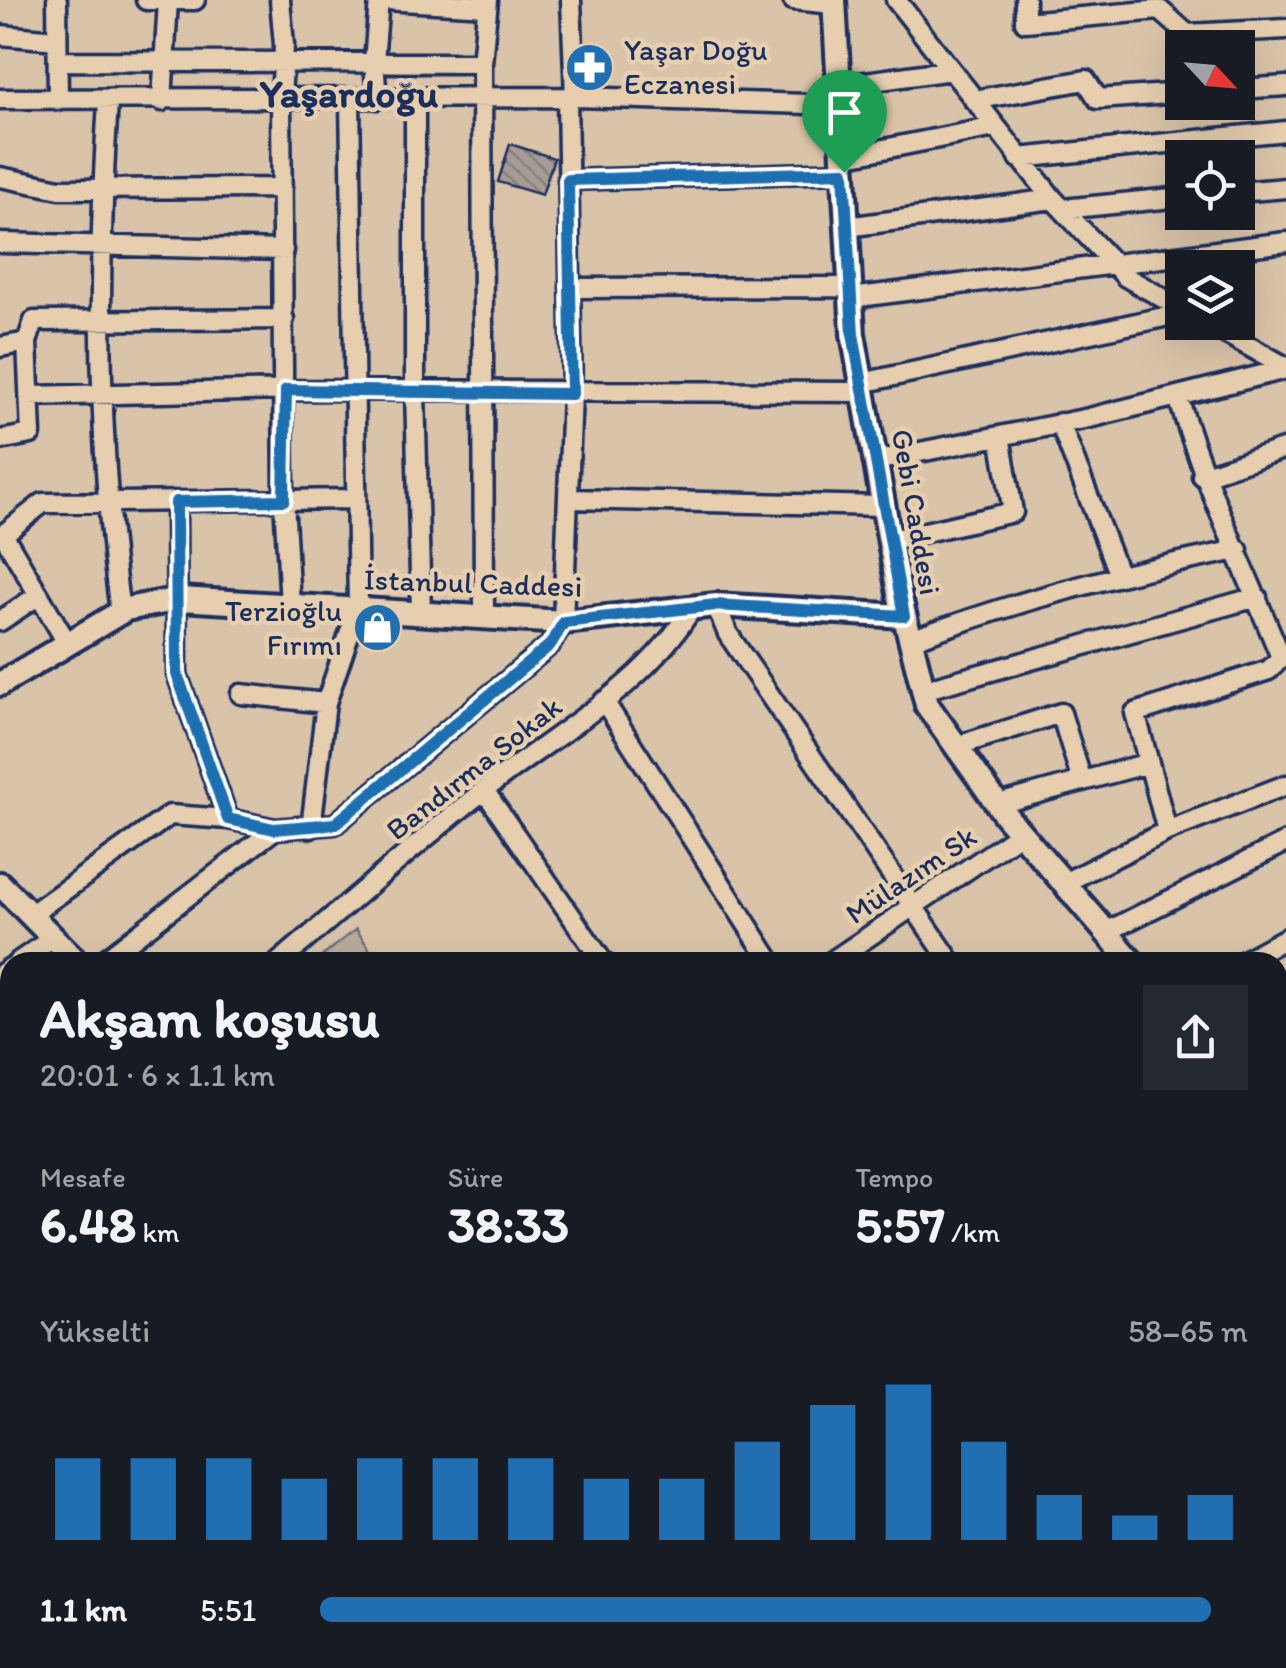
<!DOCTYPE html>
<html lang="tr">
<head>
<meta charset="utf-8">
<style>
  :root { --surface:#171b24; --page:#242831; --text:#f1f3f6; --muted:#9ea1a6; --accent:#1f6fb2 }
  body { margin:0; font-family:Itim,sans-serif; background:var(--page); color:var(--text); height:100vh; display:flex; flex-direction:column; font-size:38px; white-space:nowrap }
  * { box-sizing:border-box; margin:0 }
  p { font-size:32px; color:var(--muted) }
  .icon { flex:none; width:55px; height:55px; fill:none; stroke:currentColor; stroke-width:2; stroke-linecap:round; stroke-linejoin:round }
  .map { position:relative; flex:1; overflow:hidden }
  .details { position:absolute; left:0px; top:952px; width:1288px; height:718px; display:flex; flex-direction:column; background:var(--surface); border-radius:30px 30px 0 0; box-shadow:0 10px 40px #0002 }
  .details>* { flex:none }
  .needle { width:65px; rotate:116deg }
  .controls { position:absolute; left:1165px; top:30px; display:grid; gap:20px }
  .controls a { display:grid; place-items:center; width:90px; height:90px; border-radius:0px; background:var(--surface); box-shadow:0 10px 40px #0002; font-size:50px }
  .pin { position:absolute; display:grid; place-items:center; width:85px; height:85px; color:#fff; margin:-102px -42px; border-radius:50% 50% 50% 0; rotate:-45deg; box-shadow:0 0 10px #0007 }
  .pin .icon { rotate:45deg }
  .round { display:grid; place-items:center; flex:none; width:105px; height:105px; border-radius:0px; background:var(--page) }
  .summary { display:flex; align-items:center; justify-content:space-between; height:170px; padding:0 40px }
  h1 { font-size:55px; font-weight:800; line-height:75px }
  .figures { display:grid; grid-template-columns:repeat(3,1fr); gap:15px; height:170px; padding:10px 40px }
  .figures div { display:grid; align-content:center }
  .figures b { font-size:50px; font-weight:800 }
  .figures small { font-size:28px; font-weight:400 }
  .figures p { font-size:28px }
  .chart { height:280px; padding:20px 40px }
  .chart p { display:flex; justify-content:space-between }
  .chart svg { width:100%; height:180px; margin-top:10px; stroke:var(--accent); stroke-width:6 }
  ul { padding:0 40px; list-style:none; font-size:32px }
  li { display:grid; grid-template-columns:160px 120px 1fr; align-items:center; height:75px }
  li i { height:25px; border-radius:12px; background:var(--accent) }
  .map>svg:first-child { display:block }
  .park { fill:url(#park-crowns); stroke:#6a6e7d; stroke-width:2.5 }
  .building { fill:url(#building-back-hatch); stroke:#1b2f5e; stroke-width:2.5 }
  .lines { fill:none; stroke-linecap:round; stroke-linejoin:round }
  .minor-casing { stroke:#1b2f5e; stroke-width:25 }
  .major-casing { stroke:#1b2f5e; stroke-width:30 }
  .minor { stroke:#e6ceae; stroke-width:18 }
  .major { stroke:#e6ceae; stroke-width:22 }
  .route-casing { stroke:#fff; stroke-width:20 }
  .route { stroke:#1f6fb2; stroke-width:12 }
  .labels { text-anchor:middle; stroke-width:9; stroke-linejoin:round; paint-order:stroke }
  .poi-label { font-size:30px; fill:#1b2f5e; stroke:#e6ceae; text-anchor:start }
  .street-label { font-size:30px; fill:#1b2f5e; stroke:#e6ceae }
  .district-label { font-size:40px; font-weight:bold; fill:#1b2f5e; stroke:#e6ceae }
</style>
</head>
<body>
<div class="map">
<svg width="1286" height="1668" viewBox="0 0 1286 1668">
  <defs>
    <pattern id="park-crowns" width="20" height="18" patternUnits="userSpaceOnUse" patternTransform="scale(2.5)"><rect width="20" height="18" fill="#baac9c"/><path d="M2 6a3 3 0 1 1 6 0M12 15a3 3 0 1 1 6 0" fill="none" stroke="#968c82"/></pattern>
    <pattern id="building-back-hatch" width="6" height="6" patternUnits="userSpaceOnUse" patternTransform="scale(2.5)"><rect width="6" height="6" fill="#a79c95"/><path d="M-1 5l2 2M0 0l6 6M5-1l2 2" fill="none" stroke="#87807d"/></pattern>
  </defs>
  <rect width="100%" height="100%" fill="#dac4a9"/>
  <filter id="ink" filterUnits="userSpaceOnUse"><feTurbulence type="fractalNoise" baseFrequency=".01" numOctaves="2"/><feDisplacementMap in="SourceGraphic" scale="20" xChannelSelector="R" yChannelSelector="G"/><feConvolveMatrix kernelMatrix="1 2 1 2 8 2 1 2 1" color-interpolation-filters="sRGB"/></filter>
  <g filter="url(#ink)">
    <!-- park -->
    <path class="park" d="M356,929l22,33h-63z"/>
    <!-- building -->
    <path class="building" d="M510,144l44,14 -12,37 -44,-13z
      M10,1002v28l-10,-10v-8z"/>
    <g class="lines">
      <defs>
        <path id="minor" d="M57,0l1,100
          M146,0h49
          M280,0l4,45 -3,54 3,401 6,105
          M384,0l103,6
          M571,0l4,97
          M793,0l41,4
          M896,0l157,199 73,78 56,32
          M1025,0v22l135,-12 27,24 99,-5
          M0,35l57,5
          M58,61l424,2
          M838,86l113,-16
          M1238,89l48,-3
          M0,99l575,-2 265,8
          M377,99l-3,-37 5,-62
          M415,99v293l6,220
          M974,100l112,-20 12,19 84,-6
          M108,101c-11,171 -11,341 12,511
          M162,101l6,-101
          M843,157l152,-30
          M1019,158l267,-27
          M0,177l60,12 222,-1
          M568,180l276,-8
          M1238,192l48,-4
          M1063,209l119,-12
          M847,227l206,-28
          M0,243l283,7
          M570,288l280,-1
          M851,298l435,-56
          M1205,322l81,45
          M0,347l27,-5 7,-21 250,-2
          M862,383l320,-70
          M29,396l257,-6 577,2
          M1178,397c27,89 67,172 102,258
          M1060,423l58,150
          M0,440l31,-6 -4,-92
          M875,461l214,-43 197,-49
          M1202,476l84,-28
          M568,499l315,7
          M176,502l1,172 51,145
          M3,534l63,107
          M0,537l43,-34 311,-4
          M890,540l123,-28 -13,-76
          M716,605l12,29 223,328
          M484,617l-2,-554 6,-63
          M0,621l39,-26
          M911,640c107,-40 214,-68 327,-90
          M923,690l334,-93
          M241,694l85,9
          M604,701l167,261
          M956,746l105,-33 21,68
          M484,790l119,172
          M998,804l151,-41 -14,-50 134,-43 17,-17
          M311,828l15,-125 32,-95 -8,-509
          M1167,831l119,-46
          M1064,883l103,-52 -18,-68
          M30,915l140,-100 58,4 47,10
          M1106,932l180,-90
          M18,962l35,-24
          M102,962l173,-133 60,-5 215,-179 13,-23 9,-228 -5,-297
          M279,962c68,-57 134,-116 204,-171 71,-57 163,-104 210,-185
          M831,962l190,-129
          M1242,962l44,-24
          M0,975l10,-7
          M1278,1096l8,-7
          M0,1176l10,-9
          M1278,1446l8,-5
          M0,1558l10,-3
          M1278,1616l8,-4
          M0,1618l10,-2
          M246,1660l2,8
          M1033,1660l4,8
          M371,1668l33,-8
          M907,1668l13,-8
          M1181,1668l15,-8"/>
        <path id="major" d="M834,0l19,334 46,260 28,111 79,111 126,146
          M0,684l126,-75 54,-10 383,23 153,-17 188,11
          M0,884l77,78
          M1278,1115l8,8
          M1278,1296l8,-5
          M1278,1327l8,-5
          M0,1386l10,-5
          M0,1417l10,-6
          M656,1660l7,8
          M612,1668l7,-8
          M688,1668l13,-8"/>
      </defs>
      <!-- minor casing -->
      <use href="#minor" class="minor-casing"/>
      <!-- major casing -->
      <use href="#major" class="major-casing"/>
      <!-- minor -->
      <use href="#minor" class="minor"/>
      <!-- major -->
      <use href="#major" class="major"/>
    </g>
  </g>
  <g class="lines" filter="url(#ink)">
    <defs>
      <path id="route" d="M844,172l9,162 51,282 -188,-11 -152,17 -14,23 -215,179 -61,5 -46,-10 -51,-145 -1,-172 108,-2 2,-110 286,4 -4,-214z"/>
    </defs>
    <!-- route casing -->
    <use href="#route" class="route-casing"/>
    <!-- route -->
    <use href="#route" class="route"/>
  </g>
  <!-- icons -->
  <defs>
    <symbol id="pharmacy-disc" viewBox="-11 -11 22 22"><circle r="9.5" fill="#1f6fb2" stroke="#e6ceae"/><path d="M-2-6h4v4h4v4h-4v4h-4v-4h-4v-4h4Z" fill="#fff"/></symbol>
    <symbol id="shop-disc" viewBox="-11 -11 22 22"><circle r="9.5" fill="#1f6fb2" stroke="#e6ceae"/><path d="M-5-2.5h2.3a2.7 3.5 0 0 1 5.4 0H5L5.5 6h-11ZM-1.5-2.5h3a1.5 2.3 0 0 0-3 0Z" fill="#fff"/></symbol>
  </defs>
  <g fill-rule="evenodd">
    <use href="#pharmacy-disc" x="562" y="40" width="55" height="55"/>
    <use href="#shop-disc" x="350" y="600" width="55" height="55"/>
  </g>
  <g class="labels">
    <!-- poi labels -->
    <g class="poi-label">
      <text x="624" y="60">Yaşar Doğu<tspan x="624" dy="34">Eczanesi</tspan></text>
      <text x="342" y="621" text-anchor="end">Terzioğlu<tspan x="342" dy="34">Fırımı</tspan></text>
    </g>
    <!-- street labels -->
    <g class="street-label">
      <text transform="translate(916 512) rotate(80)" y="10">Gebi Caddesi</text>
      <text transform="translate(473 583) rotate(2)" y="10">İstanbul Caddesi</text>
      <text transform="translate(474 768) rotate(-38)" y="10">Bandırma Sokak</text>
      <text transform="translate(911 875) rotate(-34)" y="10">Mülazım Sk</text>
    </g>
    <!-- district labels -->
    <g class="district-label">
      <text x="349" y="107">Yaşardoğu</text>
    </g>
  </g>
</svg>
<div class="controls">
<a><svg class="needle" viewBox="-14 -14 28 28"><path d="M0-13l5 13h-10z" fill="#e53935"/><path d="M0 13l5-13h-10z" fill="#9ea1a6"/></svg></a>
<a><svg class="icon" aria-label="locate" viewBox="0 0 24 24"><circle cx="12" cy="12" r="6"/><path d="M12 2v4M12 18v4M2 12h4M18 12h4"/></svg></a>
<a><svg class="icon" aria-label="layers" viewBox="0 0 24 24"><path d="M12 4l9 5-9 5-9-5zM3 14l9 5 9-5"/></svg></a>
</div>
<div class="pin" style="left:844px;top:172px;background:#1e9e55"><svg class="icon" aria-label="arrive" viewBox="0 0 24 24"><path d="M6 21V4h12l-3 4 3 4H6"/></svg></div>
<section class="details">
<div class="summary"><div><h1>Akşam koşusu</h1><p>20:01 · 6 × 1.1 km</p></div><a class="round"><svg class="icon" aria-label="share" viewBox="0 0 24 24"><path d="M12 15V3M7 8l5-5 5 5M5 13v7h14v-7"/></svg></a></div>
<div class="figures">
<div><p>Mesafe</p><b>6.48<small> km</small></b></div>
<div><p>Süre</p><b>38:33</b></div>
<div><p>Tempo</p><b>5:57<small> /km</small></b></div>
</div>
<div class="chart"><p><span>Yükselti</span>58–65 m</p>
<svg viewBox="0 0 160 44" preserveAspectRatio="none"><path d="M5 44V24M15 44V24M25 44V24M35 44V29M45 44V24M55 44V24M65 44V24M75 44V29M85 44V29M95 44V20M105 44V11M115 44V6M125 44V20M135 44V33M145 44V38M155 44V33"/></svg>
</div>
<ul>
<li><b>1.1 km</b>5:51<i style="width:96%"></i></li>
</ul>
</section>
</div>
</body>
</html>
